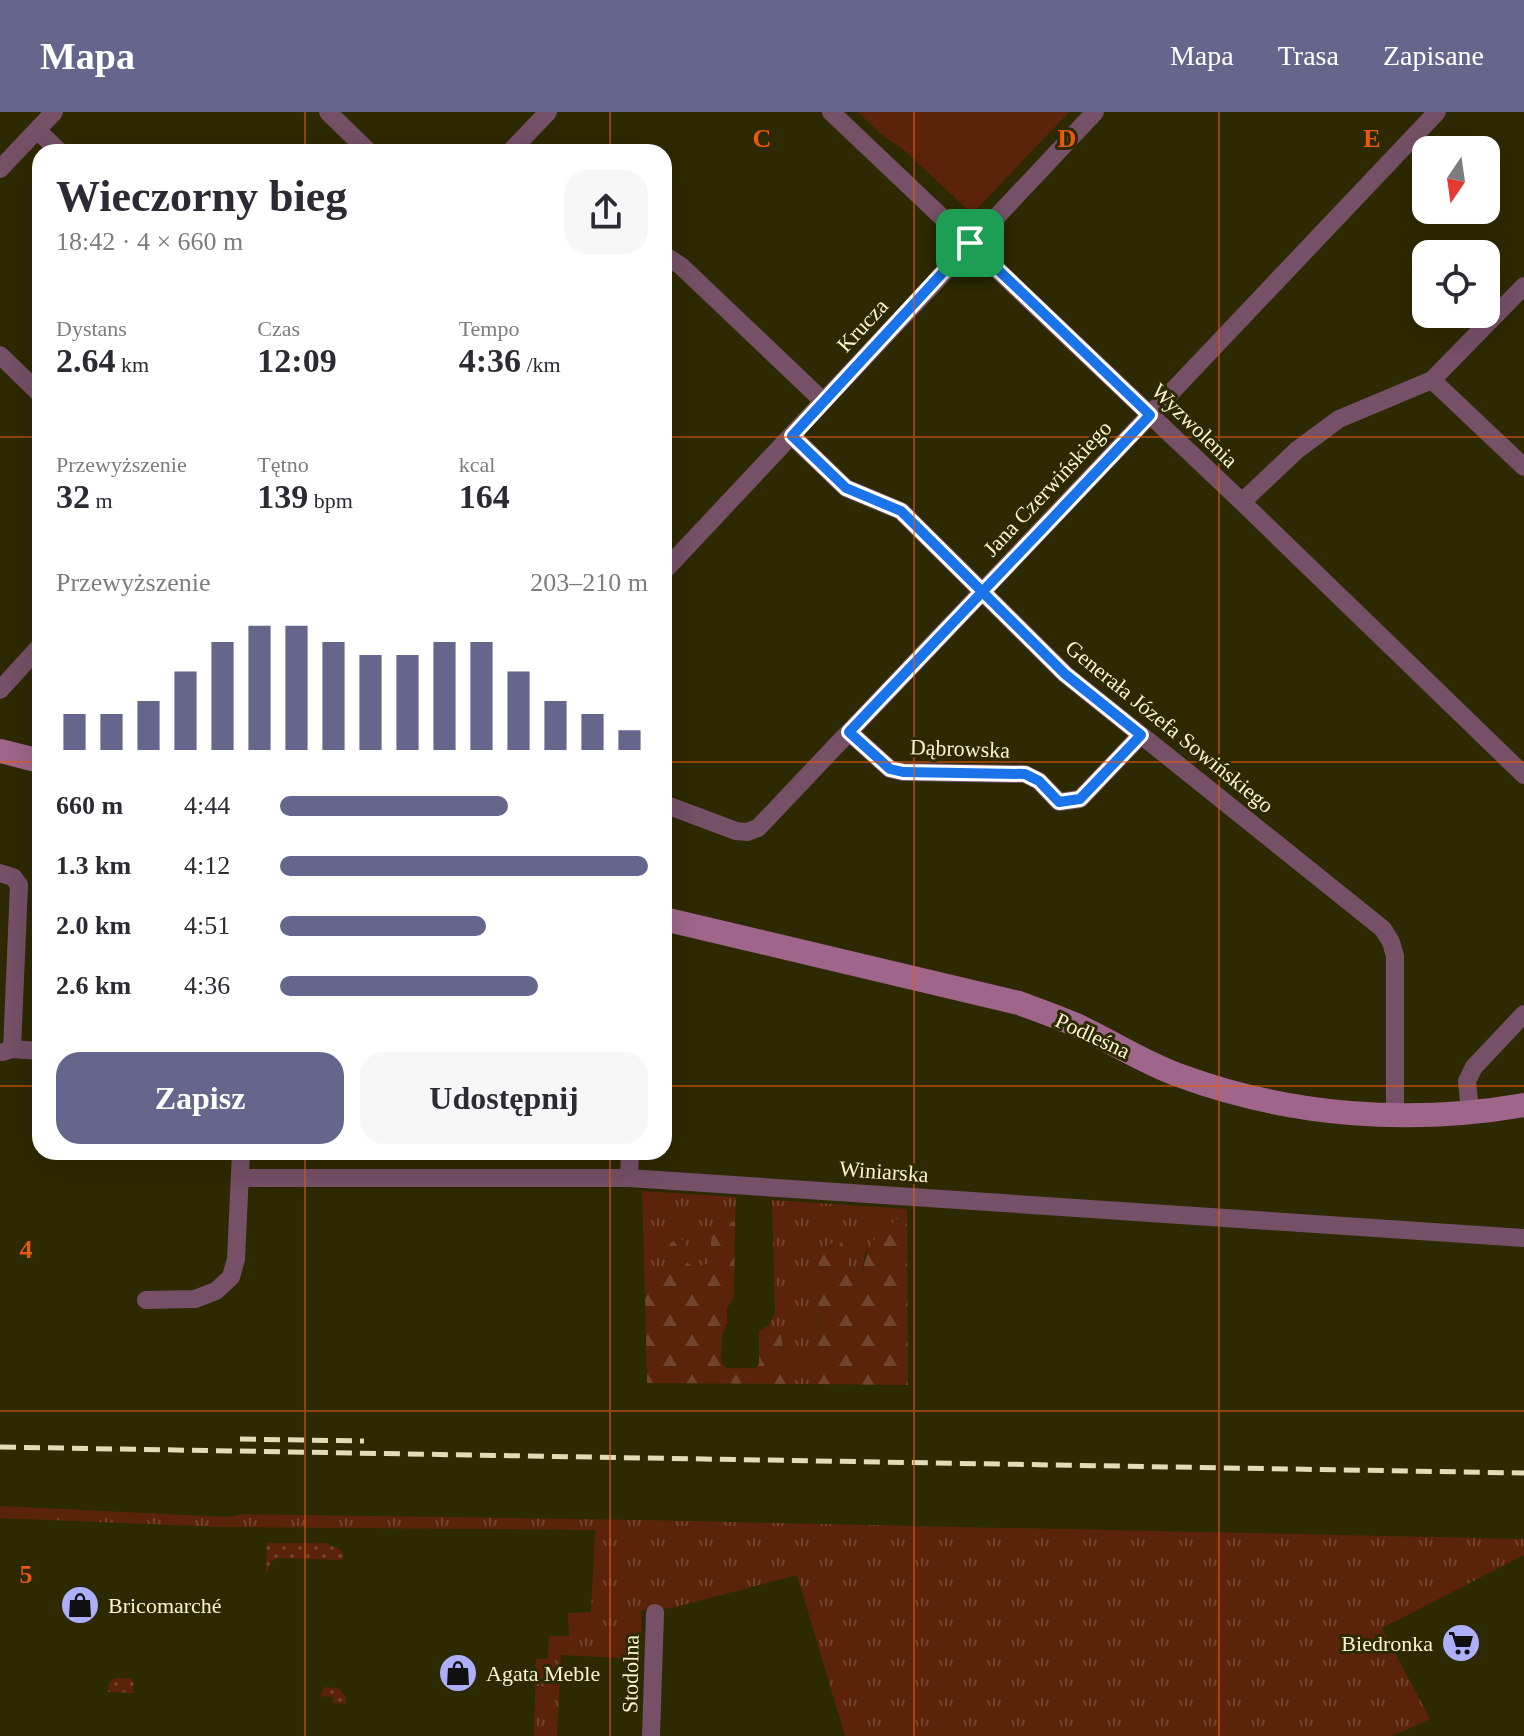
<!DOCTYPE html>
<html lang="pl">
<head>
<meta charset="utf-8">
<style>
  :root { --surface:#fff; --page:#f7f7f7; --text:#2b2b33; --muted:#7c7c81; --accent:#66668d }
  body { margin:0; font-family:"Times New Roman",serif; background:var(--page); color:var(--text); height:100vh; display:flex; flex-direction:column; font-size:30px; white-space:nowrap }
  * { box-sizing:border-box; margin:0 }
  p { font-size:26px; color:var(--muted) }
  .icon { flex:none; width:44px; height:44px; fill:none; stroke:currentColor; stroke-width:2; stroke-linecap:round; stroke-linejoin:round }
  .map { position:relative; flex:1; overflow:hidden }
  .panel { position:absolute; left:32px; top:32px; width:640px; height:1016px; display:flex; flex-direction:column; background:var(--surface); border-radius:24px; box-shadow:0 8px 32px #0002 }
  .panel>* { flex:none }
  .needle { width:52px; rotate:193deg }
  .controls { position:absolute; left:1412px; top:24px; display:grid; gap:16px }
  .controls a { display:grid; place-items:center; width:88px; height:88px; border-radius:16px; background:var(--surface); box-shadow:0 8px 32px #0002; font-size:40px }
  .pin { position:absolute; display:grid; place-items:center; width:68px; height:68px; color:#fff; margin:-34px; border-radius:16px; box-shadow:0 4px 12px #0006 }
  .round { display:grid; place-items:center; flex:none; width:84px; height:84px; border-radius:24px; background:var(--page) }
  .headline { display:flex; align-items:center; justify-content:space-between; height:136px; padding:0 24px }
  h1 { font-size:44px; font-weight:700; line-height:60px }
  .figures { display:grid; grid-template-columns:repeat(3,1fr); gap:12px; height:136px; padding:8px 24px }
  .figures div { display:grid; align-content:center }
  .figures b { font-size:34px; font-weight:700 }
  .figures small { font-size:22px; font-weight:400 }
  .figures p { font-size:22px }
  .chart { height:224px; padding:16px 24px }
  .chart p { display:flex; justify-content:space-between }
  .chart svg { width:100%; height:144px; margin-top:8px; stroke:var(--accent); stroke-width:6 }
  .button { display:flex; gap:16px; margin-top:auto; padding:16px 24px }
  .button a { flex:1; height:92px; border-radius:24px; background:var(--accent); color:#fff; font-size:32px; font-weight:700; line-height:92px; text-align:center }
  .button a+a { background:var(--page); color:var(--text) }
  ul { padding:0 24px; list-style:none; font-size:26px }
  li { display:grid; grid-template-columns:128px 96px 1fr; align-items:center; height:60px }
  li i { height:20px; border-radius:10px; background:var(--accent) }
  header { display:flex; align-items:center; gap:48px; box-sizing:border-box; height:112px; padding:0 40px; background:var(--accent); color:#fff }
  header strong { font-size:38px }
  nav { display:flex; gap:44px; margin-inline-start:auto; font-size:28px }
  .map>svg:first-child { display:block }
  .grass { fill:url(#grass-tufts) }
  .forest { fill:url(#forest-firs) }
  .park { fill:#5b240a }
  .garden { fill:url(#garden-dots) }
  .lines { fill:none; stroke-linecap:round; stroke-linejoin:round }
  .street { stroke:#755067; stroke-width:18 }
  .secondary { stroke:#a0658a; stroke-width:24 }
  .rail { stroke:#e1ddb9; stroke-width:5; stroke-dasharray:16 8; stroke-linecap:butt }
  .route-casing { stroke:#fff; stroke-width:16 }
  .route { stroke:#1a73e8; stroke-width:10 }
  .grid { fill:none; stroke:#e8590c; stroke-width:2; stroke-opacity:0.55 }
  .labels { text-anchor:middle; stroke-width:6; stroke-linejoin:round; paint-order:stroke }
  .street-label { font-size:22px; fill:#f8f4d1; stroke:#2d2902 }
  .poi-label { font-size:22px; fill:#f8f4d1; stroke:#2d2902; text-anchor:start }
  .grid-label { font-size:26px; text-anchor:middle; font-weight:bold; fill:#e8590c; stroke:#2d2902; stroke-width:6; stroke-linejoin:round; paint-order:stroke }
</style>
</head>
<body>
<header>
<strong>Mapa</strong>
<nav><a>Mapa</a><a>Trasa</a><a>Zapisane</a></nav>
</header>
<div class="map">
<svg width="1524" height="1624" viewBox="0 0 1524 1624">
  <defs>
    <pattern id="grass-tufts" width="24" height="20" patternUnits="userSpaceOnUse" patternTransform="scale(2)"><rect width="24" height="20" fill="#5b240a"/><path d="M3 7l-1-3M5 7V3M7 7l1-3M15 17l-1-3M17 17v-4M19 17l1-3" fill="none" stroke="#73442d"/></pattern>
    <pattern id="forest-firs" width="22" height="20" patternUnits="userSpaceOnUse" patternTransform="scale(2)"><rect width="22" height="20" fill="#5b240a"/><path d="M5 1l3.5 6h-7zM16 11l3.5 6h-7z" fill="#73442d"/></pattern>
    <pattern id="garden-dots" width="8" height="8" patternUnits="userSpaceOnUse" patternTransform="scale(2)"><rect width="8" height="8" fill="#5b240a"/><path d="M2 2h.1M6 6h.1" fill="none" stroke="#73442d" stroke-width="1.8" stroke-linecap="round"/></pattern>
  </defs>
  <rect width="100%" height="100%" fill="#2d2902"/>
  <!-- grass -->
  <path class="grass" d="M642,1079l94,6 -1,25 -12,-3 -13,44 -16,5 -8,-7v-16l-7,-9 -9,8 -6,25 -9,8 -10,19z
    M772,1088l135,9v6l-8,3 -34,35 -6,38 -6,-10 -11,-39 -23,16 -1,126h-30l-7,-49 -12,-10 6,-12z
    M0,1394l227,11 16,-3 396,6 885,19v16l-142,73 48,91 -38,17h-547l-48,-161 -126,33 -30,2 1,49 -81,-4 -4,81h-23l2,-77h12l1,-23h20l-1,-23 23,-1 4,-82 -374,-3 -221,-9z"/>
  <!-- forest -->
  <path class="forest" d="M907,1103l1,170 -90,-1 1,-126c6,-12 9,-17 23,-16l11,39 6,9c8,-39 8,-56 48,-75z
    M723,1107l12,3 -1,75 -7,11v15l-5,12 -1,27 5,6h29l4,-4v-33l10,-6 12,10 7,49 -141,-1 -2,-87 10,-19 9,-8 6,-25 9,-9 7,10v16l8,7 16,-5 2,-35z"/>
  <!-- park -->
  <path class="park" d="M858,0h211l-97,102 -68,-64 -23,-16z"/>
  <!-- garden -->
  <path class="garden" d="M267,1431h59l15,7 3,7 -3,3 -63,-2 -7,4 -5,11z
    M115,1566h14l4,3 1,12 -26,-1 1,-9z
    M324,1575l16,2 6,9v6l-13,-1v-6l-13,-1z"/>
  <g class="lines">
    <!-- street -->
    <path class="street" d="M328,0l41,40
      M831,0l411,390 282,273
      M37,18l23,22
      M510,40l38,-40
      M0,57l54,-57
      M664,143l17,11 142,135
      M0,243l40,39
      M1432,268l92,87
      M792,324l54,52 55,23 164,163 318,255 8,13 4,14v159
      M1242,390l55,-52 42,-31 93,-39 92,-94
      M664,459l431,-459
      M0,578l40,-44
      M849,620l41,37 13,3 122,2 14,7 20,21 21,-3 61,-64
      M664,692l72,27 11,1 11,-4 679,-716
      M0,761l13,4 6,8 -7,164
      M3,940l9,-3 28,2
      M1470,1000l-3,-31 7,-14 50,-53
      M240,1066h389l895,60
      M629,1066l1,-26
      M146,1188l49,-1 21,-8 15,-14 5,-18 5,-107
      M651,1624l4,-123"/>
    <!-- secondary -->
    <path class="secondary" d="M0,639l40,10
      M664,807l355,84c19,7 39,14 57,22 35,16 68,38 105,51 109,40 228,49 343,29"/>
    <!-- rail -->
    <path class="rail" d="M240,1327l124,2
      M0,1335l1524,26"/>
  </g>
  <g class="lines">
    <defs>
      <path id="route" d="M970,131l-178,193 54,52 55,23 164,163 76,61 -61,64 -21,3 -20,-21 -14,-7 -122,-2 -13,-3 -41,-37c101,-106 201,-211 301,-317l-180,-172"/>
    </defs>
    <!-- route casing -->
    <use href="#route" class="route-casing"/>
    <!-- route -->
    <use href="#route" class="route"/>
  </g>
  <!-- grid -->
  <path class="grid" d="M305,0v40M610,0v40M914,0v1624M1219,0v1624M0,325h40M664,325h860M0,650h40M664,650h860M0,974h40M664,974h860M305,1040v584M610,1040v584M0,1299h1524"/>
  <!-- icons -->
  <defs>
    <symbol id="shop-disc" viewBox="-11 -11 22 22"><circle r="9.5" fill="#adaffb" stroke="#2d2902"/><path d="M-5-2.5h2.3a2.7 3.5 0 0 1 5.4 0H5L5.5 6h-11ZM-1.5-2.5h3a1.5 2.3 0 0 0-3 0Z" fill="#111"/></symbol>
    <symbol id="supermarket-disc" viewBox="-11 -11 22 22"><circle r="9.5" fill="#adaffb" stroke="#2d2902"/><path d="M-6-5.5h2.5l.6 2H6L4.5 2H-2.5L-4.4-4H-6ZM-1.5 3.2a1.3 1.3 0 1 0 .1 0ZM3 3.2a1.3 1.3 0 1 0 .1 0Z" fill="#111"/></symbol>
  </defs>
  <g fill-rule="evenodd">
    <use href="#shop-disc" x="58" y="1471" width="44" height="44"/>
    <use href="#supermarket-disc" x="1439" y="1509" width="44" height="44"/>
    <use href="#shop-disc" x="436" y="1539" width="44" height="44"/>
  </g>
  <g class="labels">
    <!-- street labels -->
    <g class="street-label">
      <text transform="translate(862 213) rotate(-47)" y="8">Krucza</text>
      <text transform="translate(1195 313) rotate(44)" y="8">Wyzwolenia</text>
      <text transform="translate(1047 376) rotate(-47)" y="8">Jana Czerwińskiego</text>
      <text transform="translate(1170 614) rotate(39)" y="8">Generała Józefa Sowińskiego</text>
      <text transform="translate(960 636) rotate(2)" y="8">Dąbrowska</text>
      <text transform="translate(1093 923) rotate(25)" y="8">Podleśna</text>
      <text transform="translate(884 1059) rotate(4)" y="8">Winiarska</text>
      <text transform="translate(630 1562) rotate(-89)" y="8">Stodolna</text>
    </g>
    <!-- poi labels -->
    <g class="poi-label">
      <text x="108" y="1501">Bricomarché</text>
      <text x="1433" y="1539" text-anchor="end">Biedronka</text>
      <text x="486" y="1569">Agata Meble</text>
    </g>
  </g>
  <g class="grid-label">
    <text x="762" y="35">C</text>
    <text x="1067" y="35">D</text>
    <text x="1372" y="35">E</text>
    <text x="26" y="1146">4</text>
    <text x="26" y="1471">5</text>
  </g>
</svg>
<div class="controls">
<a><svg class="needle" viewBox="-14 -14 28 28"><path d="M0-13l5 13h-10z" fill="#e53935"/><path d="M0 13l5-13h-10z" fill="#7c7c81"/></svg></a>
<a><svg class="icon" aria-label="locate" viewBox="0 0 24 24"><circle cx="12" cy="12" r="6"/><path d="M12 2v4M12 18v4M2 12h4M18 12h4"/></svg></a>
</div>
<div class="pin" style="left:970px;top:131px;background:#1e9e55"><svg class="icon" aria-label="arrive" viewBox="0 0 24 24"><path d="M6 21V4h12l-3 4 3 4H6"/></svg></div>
<section class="panel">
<div class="headline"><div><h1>Wieczorny bieg</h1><p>18:42 · 4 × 660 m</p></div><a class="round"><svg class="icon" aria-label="share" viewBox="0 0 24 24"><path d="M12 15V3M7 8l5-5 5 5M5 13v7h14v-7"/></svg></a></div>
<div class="figures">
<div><p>Dystans</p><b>2.64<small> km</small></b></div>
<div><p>Czas</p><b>12:09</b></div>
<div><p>Tempo</p><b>4:36<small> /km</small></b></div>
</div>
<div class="figures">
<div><p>Przewyższenie</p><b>32<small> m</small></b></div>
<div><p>Tętno</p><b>139<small> bpm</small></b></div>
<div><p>kcal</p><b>164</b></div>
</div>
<div class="chart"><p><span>Przewyższenie</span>203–210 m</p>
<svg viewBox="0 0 160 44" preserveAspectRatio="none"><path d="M5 44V33M15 44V33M25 44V29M35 44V20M45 44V11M55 44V6M65 44V6M75 44V11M85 44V15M95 44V15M105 44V11M115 44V11M125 44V20M135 44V29M145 44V33M155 44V38"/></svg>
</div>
<ul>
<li><b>660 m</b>4:44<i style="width:62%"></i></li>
<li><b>1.3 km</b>4:12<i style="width:100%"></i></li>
<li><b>2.0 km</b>4:51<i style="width:56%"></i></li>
<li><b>2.6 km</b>4:36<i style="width:70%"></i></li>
</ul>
<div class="button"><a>Zapisz</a><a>Udostępnij</a></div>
</section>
</div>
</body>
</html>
